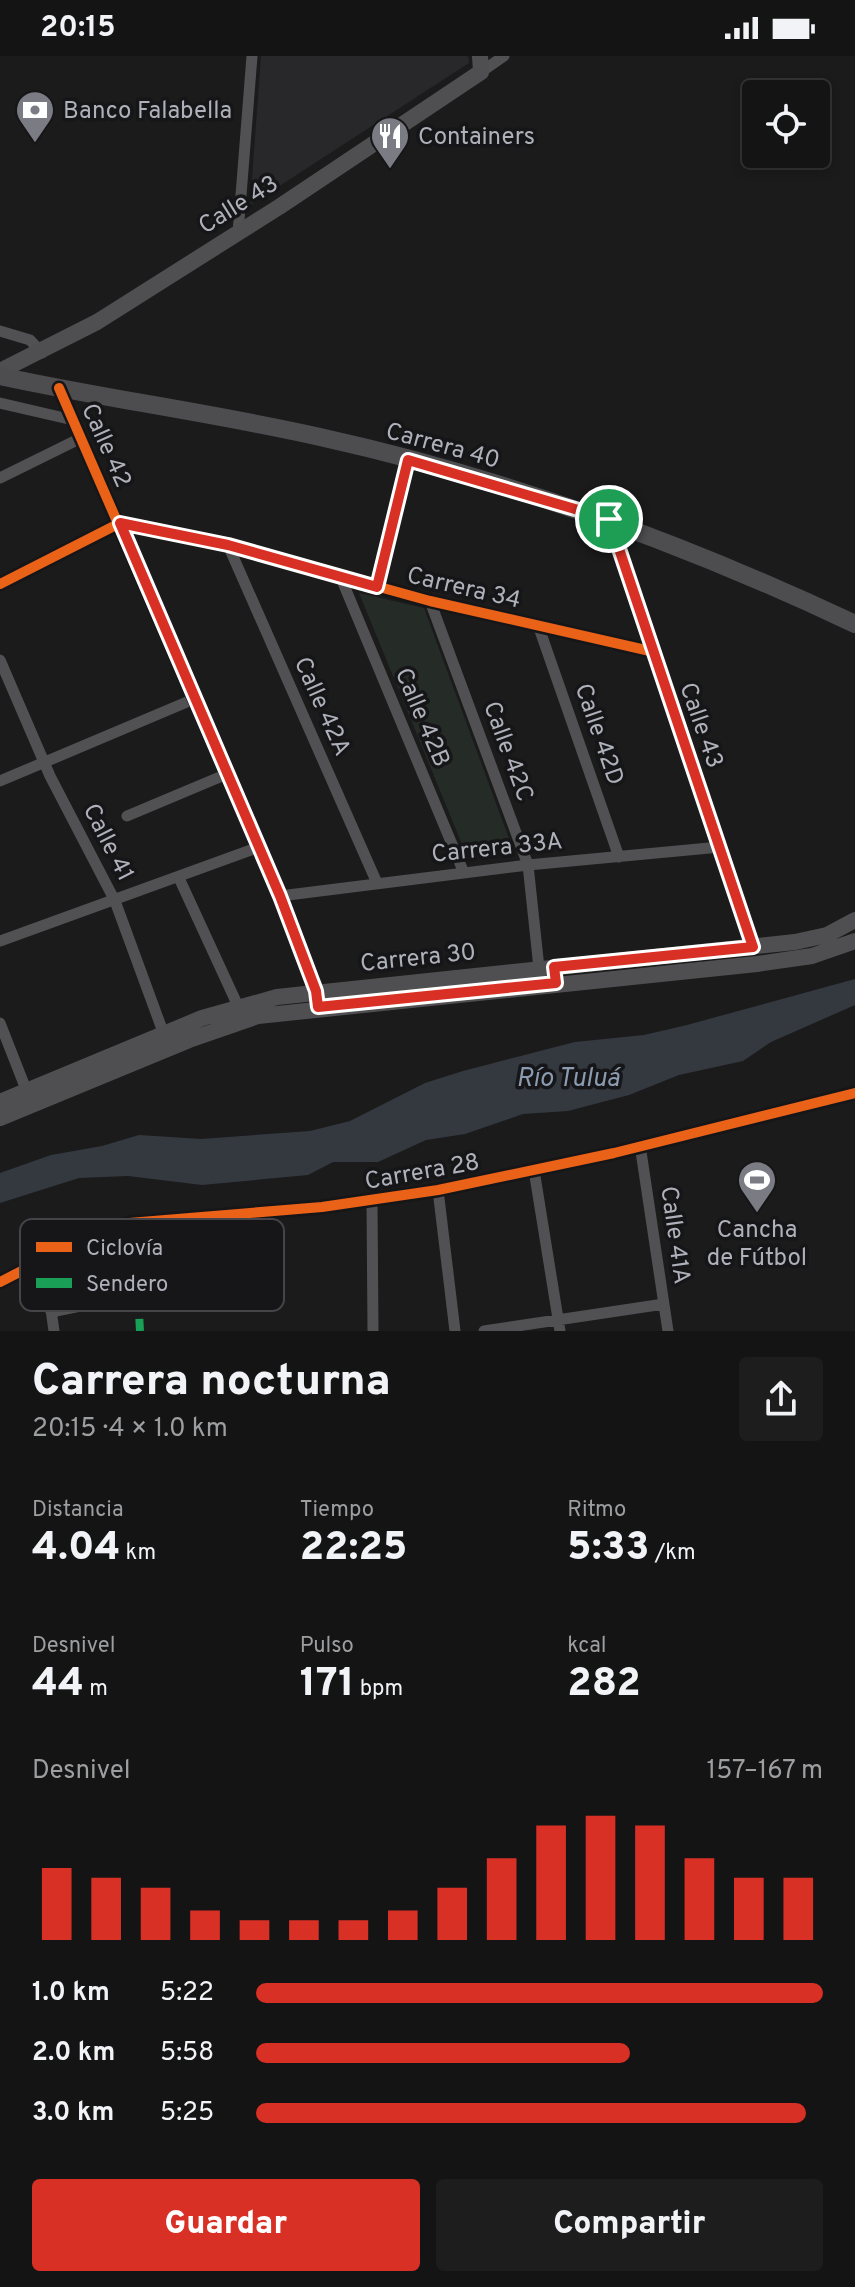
<!DOCTYPE html>
<html lang="es">
<head>
<meta charset="utf-8">
<style>
  :root { --surface:#141415; --page:#1d1d1e; --text:#f1f3f6; --muted:#9d9ea0; --line:#333334; --accent:#d93025 }
  body { margin:0; font-family:Overpass,sans-serif; background:var(--page); color:var(--text); height:100vh; display:flex; flex-direction:column; font-size:30px; white-space:nowrap }
  * { box-sizing:border-box; margin:0 }
  p { font-size:26px; color:var(--muted) }
  .icon { flex:none; width:44px; height:44px; fill:none; stroke:currentColor; stroke-width:2; stroke-linecap:round; stroke-linejoin:round }
  .map { position:relative; height:1275px; overflow:hidden }
  .drawer { display:flex; flex-direction:column; background:var(--surface); flex:1 }
  .drawer>* { flex:none }
  .controls { position:absolute; left:742px; top:24px; display:grid; gap:16px }
  .controls a { display:grid; place-items:center; width:88px; height:88px; border-radius:8px; background:var(--surface); box-shadow:0 4px 12px #0003,0 0 0 2px var(--line); font-size:40px }
  .pin { position:absolute; display:grid; place-items:center; width:68px; height:68px; color:#fff; margin:-34px; border:4px solid #fff; border-radius:50%; box-shadow:0 2px 8px #0007 }
  .round { display:grid; place-items:center; flex:none; width:84px; height:84px; border-radius:8px; background:var(--page) }
  .summary { display:flex; align-items:center; justify-content:space-between; height:136px; padding:0 32px }
  h1 { font-size:44px; font-weight:800; line-height:60px }
  .figures { display:grid; grid-template-columns:repeat(3,1fr); gap:12px; height:136px; padding:8px 32px }
  .figures div { display:grid; align-content:center }
  .figures b { font-size:40px; font-weight:800 }
  .figures small { font-size:22px; font-weight:400 }
  .figures p { font-size:22px }
  .chart { height:224px; padding:16px 32px }
  .chart p { display:flex; justify-content:space-between }
  .chart svg { width:100%; height:144px; margin-top:8px; stroke:var(--accent); stroke-width:6 }
  .action { display:flex; gap:16px; margin-top:auto; padding:16px 32px }
  .action a { flex:1; height:92px; border-radius:8px; background:var(--accent); color:#fff; font-size:32px; font-weight:800; line-height:92px; text-align:center }
  .action a+a { background:var(--page); color:var(--text) }
  ul { padding:0 32px; list-style:none; font-size:26px }
  li { display:grid; grid-template-columns:128px 96px 1fr; align-items:center; height:60px }
  li i { height:20px; border-radius:10px; background:var(--accent) }
  .status { display:flex; justify-content:space-between; align-items:center; height:56px; padding:0 40px; background:var(--surface); direction:ltr }
  .status svg { height:22px; fill:currentColor }
  .map>svg:first-child { display:block }
  .built { fill:#28282a }
  .green { fill:#252b26 }
  .water { fill:#343940 }
  .lines { fill:none; stroke-linecap:round; stroke-linejoin:round }
  .street { stroke:#515154; stroke-width:11 }
  .secondary { stroke:#4f4f51; stroke-width:16 }
  .primary { stroke:#4d4d50; stroke-width:18 }
  .quiet { stroke:#1a9f57; stroke-width:8; stroke-dasharray:16 8; stroke-linecap:butt }
  .cycleway-casing { stroke:#161618; stroke-width:15 }
  .cycleway { stroke:#ea6118; stroke-width:10 }
  .route-casing { stroke:#fff; stroke-width:16 }
  .route { stroke:#d93025; stroke-width:10 }
  .labels { text-anchor:middle; stroke-width:7; stroke-linejoin:round; paint-order:stroke }
  .poi-label { font-size:24px; fill:#afb1ba; stroke:#161618; text-anchor:start }
  .street-label { font-size:24px; fill:#afb1ba; stroke:#161618 }
  .water-label { font-size:26px; font-style:italic; fill:#8b9cb0; stroke:#161618 }
  .key { fill:#161618; stroke:#444449; stroke-width:2 }
  .key-label { font-size:22px; fill:#afb1ba }
</style>
</head>
<body>
<div class="status"><b>20:15</b><svg viewBox="0 0 49 12"><path d="M0 12V9h3v3zM5 12V6h3v6zM10 12V3h3v9zM15 12V0h3v12zM26 1h20v11H26zM47 4h2v5h-2z"/></svg></div>
<div class="map">
<svg width="855" height="1275" viewBox="0 0 855 1275">
  <rect width="100%" height="100%" fill="#1b1b1c"/>
  <!-- built -->
  <path class="built" d="M261,0h207l1,7 -219,142z"/>
  <!-- green -->
  <path class="green" d="M359,537l65,15 90,244 -46,7z"/>
  <!-- water -->
  <path class="water" d="M855,923v26l-84,37 -28,19 -64,14 -50,20 -61,16 -45,3 -58,20 -39,6 -48,22h-45l-25,13 -106,10 -74,-9 -49,2 -79,25v-30l51,-18 51,-9 37,-11 62,4 109,-8 40,-10 75,-38 38,-12 112,-29 69,-7 43,-10z"/>
  <g class="lines">
    <!-- street -->
    <path class="street" d="M481,16l23,-16
      M238,177l14,-177
      M0,275l30,9 12,13
      M59,332l221,508 37,103
      M0,347l73,17
      M0,422l81,-40
      M609,463l144,428
      M228,489l149,338
      M341,522l123,295
      M0,528l120,-61 108,22 202,56 220,50
      M377,531l31,-127
      M430,545l98,264 11,103
      M538,569l81,232
      M0,604l50,116 65,125 51,139
      M0,725l194,-82
      M127,760l100,-42
      M179,822l59,128
      M280,840l248,-31 192,-18
      M0,885l259,-94
      M0,967l29,74
      M640,1089l28,186
      M534,1114l26,161
      M438,1134l17,141
      M372,1145l1,130
      M44,1203l10,72
      M0,1226l86,-44 43,-15 193,-16 116,-17 176,-37 241,-60
      M51,1256l49,-10
      M484,1275l180,-27"/>
    <!-- secondary -->
    <path class="secondary" d="M0,315l97,-49 182,-115 202,-135 -1,-16
      M0,1046l202,-84 75,-21 518,-55 32,-7 28,-15
      M0,1062l189,-78 69,-24 499,-52 55,-8 43,-15"/>
    <!-- primary -->
    <path class="primary" d="M0,320c106,23 214,37 320,61 186,41 363,106 535,187"/>
    <!-- quiet -->
    <path class="quiet" d="M134,1167l6,108"/>
    <defs>
      <path id="cycleway" d="M59,332l221,508 36,95 2,16
        M0,528l120,-61 108,22 202,56 220,50
        M0,1226l86,-44 43,-15 193,-16 116,-17 176,-37 241,-60"/>
    </defs>
    <!-- cycleway casing -->
    <use href="#cycleway" class="cycleway-casing"/>
    <!-- cycleway -->
    <use href="#cycleway" class="cycleway"/>
  </g>
  <g class="lines">
    <defs>
      <path id="route" d="M408,404l201,59 144,428 -199,20 2,16 -238,24 -2,-16 -36,-95 -160,-373 108,22 149,42z"/>
    </defs>
    <!-- route casing -->
    <use href="#route" class="route-casing"/>
    <!-- route -->
    <use href="#route" class="route"/>
  </g>
  <!-- icons -->
  <defs>
    <symbol id="bank-pin" viewBox="-11 -11 22 30"><path d="M0 17L-7.5 6A9.5 9.5 0 1 1 7.5 6Z" fill="#7b7c83" stroke="#161618"/><path d="M-6-4H6V4H-6ZM0-2.3a2.3 2.3 0 1 0 0 4.6a2.3 2.3 0 1 0 0-4.6Z" fill="#fff"/></symbol>
    <symbol id="restaurant-pin" viewBox="-11 -11 22 30"><path d="M0 17L-7.5 6A9.5 9.5 0 1 1 7.5 6Z" fill="#7b7c83" stroke="#161618"/><path d="M-5-6h1v4h1v-4h1v4h1v-4h1v5L-1.5 .5V6h-2V.5L-5-1ZM5-6V6H3V1.5H1.5Q1.5-4 5-6Z" fill="#fff"/></symbol>
    <symbol id="stadium-pin" viewBox="-11 -11 22 30"><path d="M0 17L-7.5 6A9.5 9.5 0 1 1 7.5 6Z" fill="#7b7c83" stroke="#161618"/><path d="M0-5a6.5 5 0 1 0 0 10a6.5 5 0 1 0 0-10ZM-3.5-1.8h7v3.6h-7Z" fill="#fff"/></symbol>
  </defs>
  <g fill-rule="evenodd">
    <use href="#bank-pin" x="13" y="32" width="44" height="60"/>
    <use href="#restaurant-pin" x="368" y="58" width="44" height="60"/>
    <use href="#stadium-pin" x="735" y="1102" width="44" height="60"/>
  </g>
  <g class="labels">
    <!-- poi labels -->
    <g class="poi-label">
      <text x="63" y="62">Banco Falabella</text>
      <text x="418" y="88">Containers</text>
      <text x="757" y="1181" text-anchor="middle">Cancha<tspan x="757" dy="28">de Fútbol</tspan></text>
    </g>
    <!-- street labels -->
    <g class="street-label">
      <text transform="translate(238 148) rotate(-32)" y="8">Calle 43</text>
      <text transform="translate(107 389) rotate(66)" y="8">Calle 42</text>
      <text transform="translate(443 389) rotate(15)" y="8">Carrera 40</text>
      <text transform="translate(464 531) rotate(13)" y="8">Carrera 34</text>
      <text transform="translate(323 650) rotate(66)" y="8">Calle 42A</text>
      <text transform="translate(423 661) rotate(67)" y="8">Calle 42B</text>
      <text transform="translate(702 669) rotate(71)" y="8">Calle 43</text>
      <text transform="translate(600 678) rotate(71)" y="8">Calle 42D</text>
      <text transform="translate(509 695) rotate(70)" y="8">Calle 42C</text>
      <text transform="translate(109 786) rotate(63)" y="8">Calle 41</text>
      <text transform="translate(497 791) rotate(-6)" y="8">Carrera 33A</text>
      <text transform="translate(418 901) rotate(-6)" y="8">Carrera 30</text>
      <text transform="translate(422 1115) rotate(-10)" y="8">Carrera 28</text>
      <text transform="translate(676 1179) rotate(82)" y="8">Calle 41A</text>
    </g>
    <!-- water labels -->
    <g class="water-label">
      <text x="568" y="1030">Río Tuluá</text>
    </g>
  </g>
  <!-- legend -->
  <rect x="20" y="1163" width="264" height="92" rx="12" class="key"/>
  <rect x="36" y="1186" width="36" height="10" fill="#ea6118"/>
  <rect x="36" y="1222" width="36" height="10" fill="#1a9f57"/>
  <g class="key-label">
    <text x="86" y="1199">Ciclovía</text>
    <text x="86" y="1235">Sendero</text>
  </g>
</svg>
<div class="controls">
<a><svg class="icon" aria-label="locate" viewBox="0 0 24 24"><circle cx="12" cy="12" r="6"/><path d="M12 2v4M12 18v4M2 12h4M18 12h4"/></svg></a>
</div>
<div class="pin" style="left:609px;top:463px;background:#1e9e55"><svg class="icon" aria-label="arrive" viewBox="0 0 24 24"><path d="M6 21V4h12l-3 4 3 4H6"/></svg></div>
</div>
<section class="drawer">
<div class="summary"><div><h1>Carrera nocturna</h1><p>20:15 · 4 × 1.0 km</p></div><a class="round"><svg class="icon" aria-label="share" viewBox="0 0 24 24"><path d="M12 15V3M7 8l5-5 5 5M5 13v7h14v-7"/></svg></a></div>
<div class="figures">
<div><p>Distancia</p><b>4.04<small> km</small></b></div>
<div><p>Tiempo</p><b>22:25</b></div>
<div><p>Ritmo</p><b>5:33<small> /km</small></b></div>
</div>
<div class="figures">
<div><p>Desnivel</p><b>44<small> m</small></b></div>
<div><p>Pulso</p><b>171<small> bpm</small></b></div>
<div><p>kcal</p><b>282</b></div>
</div>
<div class="chart"><p><span>Desnivel</span>157–167 m</p>
<svg viewBox="0 0 160 44" preserveAspectRatio="none"><path d="M5 44V22M15 44V25M25 44V28M35 44V35M45 44V38M55 44V38M65 44V38M75 44V35M85 44V28M95 44V19M105 44V9M115 44V6M125 44V9M135 44V19M145 44V25M155 44V25"/></svg>
</div>
<ul>
<li><b>1.0 km</b>5:22<i style="width:100%"></i></li>
<li><b>2.0 km</b>5:58<i style="width:66%"></i></li>
<li><b>3.0 km</b>5:25<i style="width:97%"></i></li>
</ul>
<div class="action"><a>Guardar</a><a>Compartir</a></div>
</section>
</body>
</html>
